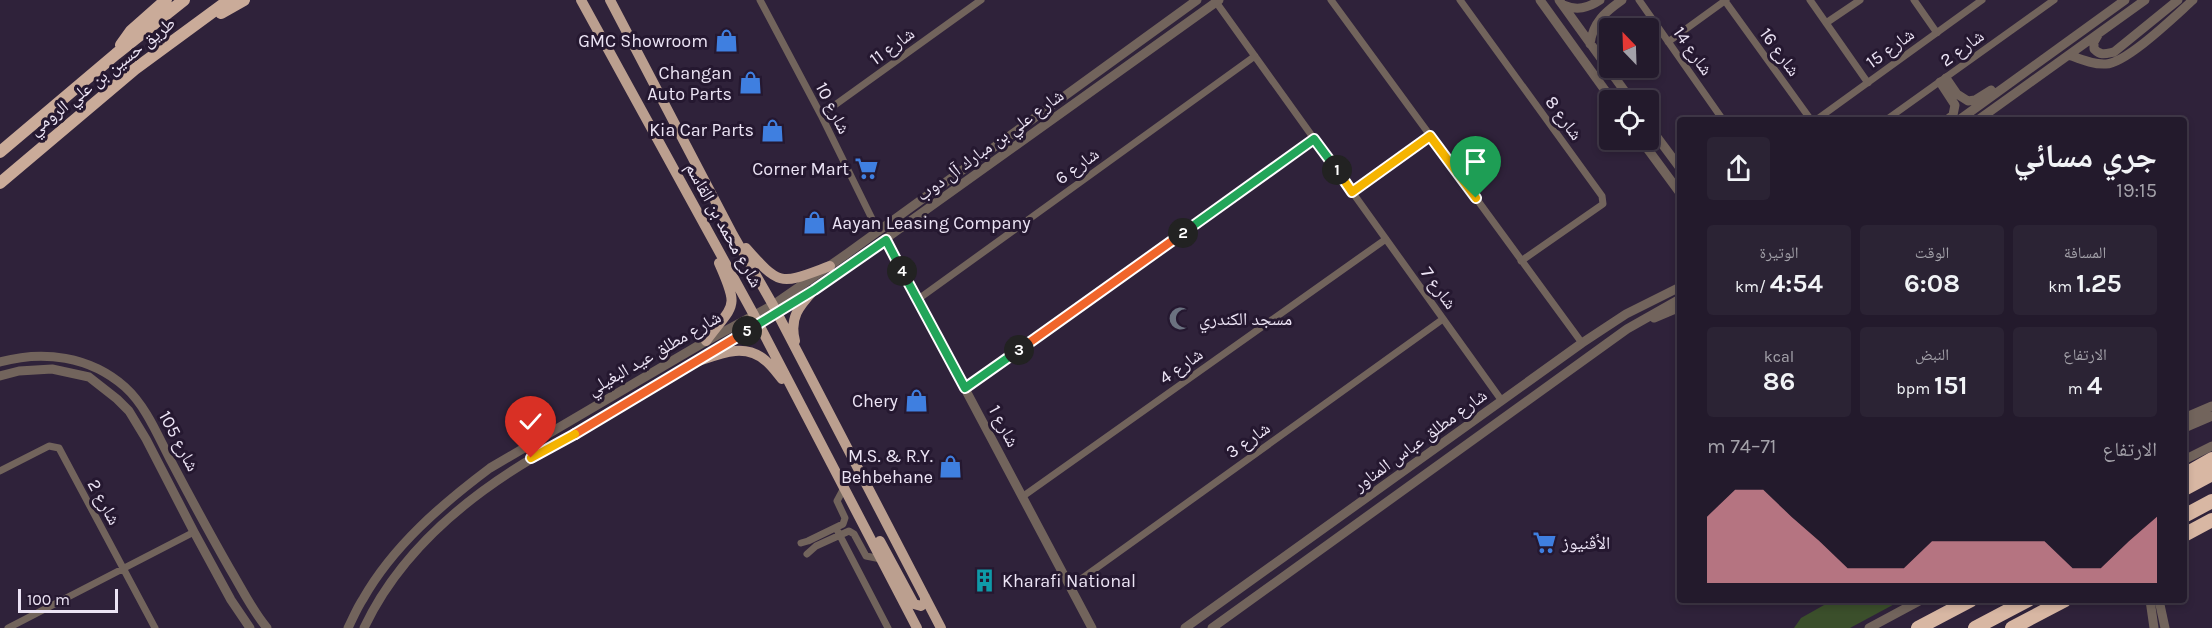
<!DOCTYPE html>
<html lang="ar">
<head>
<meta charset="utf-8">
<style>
  :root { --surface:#231a2c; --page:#2b2334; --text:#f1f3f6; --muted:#a3a1a9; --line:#403848; --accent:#f49aa5 }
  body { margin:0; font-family:Karla,"Noto Naskh Arabic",sans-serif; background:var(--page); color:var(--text); direction:rtl; height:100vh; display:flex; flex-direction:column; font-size:22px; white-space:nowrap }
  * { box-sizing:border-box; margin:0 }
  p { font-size:20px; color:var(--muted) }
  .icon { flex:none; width:33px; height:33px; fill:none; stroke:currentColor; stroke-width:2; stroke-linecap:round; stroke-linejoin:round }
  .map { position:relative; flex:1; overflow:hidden; direction:ltr }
  .side { position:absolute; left:1677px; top:117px; width:510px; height:486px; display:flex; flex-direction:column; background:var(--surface); border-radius:6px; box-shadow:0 3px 9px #0003,0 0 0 2px var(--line); direction:rtl }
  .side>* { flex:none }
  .needle { width:39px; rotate:337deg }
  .tools { position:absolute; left:1599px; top:18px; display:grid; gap:12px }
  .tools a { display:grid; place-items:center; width:60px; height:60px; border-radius:6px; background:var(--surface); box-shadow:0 3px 9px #0003,0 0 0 2px var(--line); font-size:30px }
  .scale { position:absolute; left:18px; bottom:15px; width:100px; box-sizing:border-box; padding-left:6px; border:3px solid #ece4f5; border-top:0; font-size:16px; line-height:21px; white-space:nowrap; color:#ece4f5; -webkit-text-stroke:4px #251830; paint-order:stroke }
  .pin { position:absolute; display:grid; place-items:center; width:51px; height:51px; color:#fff; margin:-62px -26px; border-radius:50% 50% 50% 0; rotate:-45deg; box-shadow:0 0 6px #0007 }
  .pin .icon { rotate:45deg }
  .km { position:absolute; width:30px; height:30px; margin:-15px; border-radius:50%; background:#222; color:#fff; font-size:16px; line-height:30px; text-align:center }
  .round { display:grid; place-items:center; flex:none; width:63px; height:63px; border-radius:6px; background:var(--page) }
  .summary { display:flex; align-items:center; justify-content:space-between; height:102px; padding:0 30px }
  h1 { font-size:33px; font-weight:700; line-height:45px }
  .stats { display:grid; grid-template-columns:repeat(3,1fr); gap:9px; height:102px; padding:6px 30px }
  .stats div { display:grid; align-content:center; border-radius:6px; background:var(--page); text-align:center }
  .stats b { font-size:26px; font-weight:700 }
  .stats small { font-size:16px; font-weight:400 }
  .stats p { font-size:16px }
  .chart { height:168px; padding:12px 30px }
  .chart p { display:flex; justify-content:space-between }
  .chart svg { width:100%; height:108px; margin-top:6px; fill:var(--accent); opacity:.7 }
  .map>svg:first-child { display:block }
  .green { fill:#3b4f2b }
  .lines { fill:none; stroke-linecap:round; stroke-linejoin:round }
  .minor { stroke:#72645c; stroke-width:7 }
  .tertiary { stroke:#72645c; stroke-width:9 }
  .primary { stroke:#bb9f8f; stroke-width:10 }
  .trunk { stroke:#caab99; stroke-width:12 }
  .motorway { stroke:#d8b7a3; stroke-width:14 }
  .split-1-casing { stroke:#fff; stroke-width:12 }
  .split-2-casing { stroke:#fff; stroke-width:12 }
  .split-3-casing { stroke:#fff; stroke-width:12 }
  .split-4-casing { stroke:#fff; stroke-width:12 }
  .split-5-casing { stroke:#fff; stroke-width:12 }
  .split-6-casing { stroke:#fff; stroke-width:12 }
  .split-7-casing { stroke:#fff; stroke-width:12 }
  .split-1 { stroke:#f5b400; stroke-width:8 }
  .split-2 { stroke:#22a559; stroke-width:8 }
  .split-3 { stroke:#f0652b; stroke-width:8 }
  .split-4 { stroke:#22a559; stroke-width:8 }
  .split-5 { stroke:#22a559; stroke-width:8 }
  .split-6 { stroke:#f0652b; stroke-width:8 }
  .split-7 { stroke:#f5b400; stroke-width:8 }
  .labels { text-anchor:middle; stroke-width:6; stroke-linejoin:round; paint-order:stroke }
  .poi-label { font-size:18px; fill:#ece4f5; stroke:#251830; text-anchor:end }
  .street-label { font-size:18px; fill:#ece4f5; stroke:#251830 }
</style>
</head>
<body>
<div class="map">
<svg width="2212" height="628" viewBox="0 0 2212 628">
  <rect width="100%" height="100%" fill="#2f223a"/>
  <!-- green -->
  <path class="green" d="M1833,600h69l-52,28h-56l7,-10z"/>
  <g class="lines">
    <!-- minor -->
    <path class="minor" d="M760,0l61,115 57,116
      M1331,0l251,343
      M1460,0l142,196 1,8 -82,57
      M1639,0l84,120
      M1810,0l58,83
      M1914,0l23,33
      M1725,1l86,119
      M1216,2l286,399
      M1826,23l34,-23
      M1668,42l58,-42
      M821,115l160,-115
      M1816,120l166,-120
      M1886,120l168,-120
      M1352,192l78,-56
      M917,300l338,-244
      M965,388l349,-249
      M0,471l49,-25 10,2 96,180
      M1022,497l364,-258
      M836,528l52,100
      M801,543l7,-2 35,-17 2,-6 -8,-17 7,-13
      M807,554l9,-8 33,-15 5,3 12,22 15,3
      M1070,587l373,-268
      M8,628l186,-96"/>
    <!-- tertiary -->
    <path class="tertiary" d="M1540,0l72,100
      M1559,0l72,100
      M1563,5c14,6 25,3 37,-5
      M2098,35l-4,7v7c7,7 11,5 20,3l64,-52
      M1590,44c3,-22 15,-32 32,-44
      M2069,55c11,4 25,10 37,9 21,-1 70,-49 87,-64
      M1946,78l11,16 11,7 7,-1 16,-10
      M1940,82l15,23 -2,10 -6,5
      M1959,120l166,-120
      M1978,120l167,-120
      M1648,125l32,43
      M1641,140l39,53
      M886,240l206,388
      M1654,318l26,-11
      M0,362c43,-12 90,-6 125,25 21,19 33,49 46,74 19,36 39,73 59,108 12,20 22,41 37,59
      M0,376l19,-5 33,-2 37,8 28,22 12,12 17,28 48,93 37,68 19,28
      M2184,418l28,-12
      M2184,428l28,-12
      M2184,460l28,-14
      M2150,600l4,28
      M2159,600l6,28
      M348,628c5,-10 9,-20 15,-29 30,-53 79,-95 127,-131l211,-124 72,-39 75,-52 349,-253
      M364,628c40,-85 118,-144 199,-187l251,-151 405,-290
      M1185,628l397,-285 44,-29 54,-27
      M1212,628l415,-299 53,-30
      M1869,628l52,-28"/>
    <!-- primary -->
    <path class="primary" d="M581,0l173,315 163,313
      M610,0l123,235 40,70 168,323
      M746,248c35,40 35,36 84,18
      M706,341c28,-38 34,-31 13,-78
      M795,341c-6,-23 4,-35 19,-51
      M693,363c24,-8 51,-22 73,-2 6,5 11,12 16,18
      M880,541l34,63 7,2 4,-4v-5"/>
    <!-- trunk -->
    <path class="trunk" d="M221,13l23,-13
      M121,45l10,-14 35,-31
      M0,152l116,-98 68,-54
      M0,183l135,-114 94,-69"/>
    <!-- motorway -->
    <path class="motorway" d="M2184,475l28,-16
      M2184,489l28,-15
      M2184,516l28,-15
      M2184,535l28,-15
      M1918,628l53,-28
      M1975,628l53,-28
      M2012,628l53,-28"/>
  </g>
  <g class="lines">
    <defs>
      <path id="split-1" d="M1337,170l15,22 78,-56 46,62"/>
      <path id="split-2" d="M1183,233l131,-94 23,31"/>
      <path id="split-3" d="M1019,350l164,-117"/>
      <path id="split-4" d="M902,271l63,117 54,-38"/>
      <path id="split-5" d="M747,331l67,-41 72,-50 16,31"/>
      <path id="split-6" d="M575,434l172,-103"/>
      <path id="split-7" d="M531,458l44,-24"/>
    </defs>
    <!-- split-1 casing -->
    <use href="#split-1" class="split-1-casing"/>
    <!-- split-2 casing -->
    <use href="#split-2" class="split-2-casing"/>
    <!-- split-3 casing -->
    <use href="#split-3" class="split-3-casing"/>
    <!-- split-4 casing -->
    <use href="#split-4" class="split-4-casing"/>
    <!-- split-5 casing -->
    <use href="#split-5" class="split-5-casing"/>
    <!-- split-6 casing -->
    <use href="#split-6" class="split-6-casing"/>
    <!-- split-7 casing -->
    <use href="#split-7" class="split-7-casing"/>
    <!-- split-1 -->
    <use href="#split-1" class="split-1"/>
    <!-- split-2 -->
    <use href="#split-2" class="split-2"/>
    <!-- split-3 -->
    <use href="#split-3" class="split-3"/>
    <!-- split-4 -->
    <use href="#split-4" class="split-4"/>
    <!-- split-5 -->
    <use href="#split-5" class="split-5"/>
    <!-- split-6 -->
    <use href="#split-6" class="split-6"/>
    <!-- split-7 -->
    <use href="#split-7" class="split-7"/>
  </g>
  <!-- icons -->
  <defs>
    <symbol id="shop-bare" viewBox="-9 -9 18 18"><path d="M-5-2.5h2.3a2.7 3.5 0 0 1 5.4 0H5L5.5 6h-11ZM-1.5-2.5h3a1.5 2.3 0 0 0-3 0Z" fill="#3f7fe0" stroke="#251830" stroke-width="2.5" paint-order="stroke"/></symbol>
    <symbol id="supermarket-bare" viewBox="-9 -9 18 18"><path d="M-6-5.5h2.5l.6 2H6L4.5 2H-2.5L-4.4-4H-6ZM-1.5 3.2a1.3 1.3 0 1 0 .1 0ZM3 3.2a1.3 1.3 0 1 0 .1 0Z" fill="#3f7fe0" stroke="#251830" stroke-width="2.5" paint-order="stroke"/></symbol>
    <symbol id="mosque-bare" viewBox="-9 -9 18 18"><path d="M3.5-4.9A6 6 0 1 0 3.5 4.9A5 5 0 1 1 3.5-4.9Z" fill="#6b7280" stroke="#251830" stroke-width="2.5" paint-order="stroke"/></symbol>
    <symbol id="building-bare" viewBox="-9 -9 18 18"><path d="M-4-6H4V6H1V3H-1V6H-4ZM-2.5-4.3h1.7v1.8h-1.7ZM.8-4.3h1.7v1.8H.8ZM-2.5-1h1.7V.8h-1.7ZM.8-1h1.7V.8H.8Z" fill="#0f9aa8" stroke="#251830" stroke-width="2.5" paint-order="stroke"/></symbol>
  </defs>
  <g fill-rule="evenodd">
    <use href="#shop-bare" x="710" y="24" width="33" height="33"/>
    <use href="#shop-bare" x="734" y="66" width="33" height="33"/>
    <use href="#shop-bare" x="756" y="114" width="33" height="33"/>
    <use href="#supermarket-bare" x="850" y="152" width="33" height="33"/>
    <use href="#shop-bare" x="798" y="206" width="33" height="33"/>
    <use href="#mosque-bare" x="1164" y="302" width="33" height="33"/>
    <use href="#shop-bare" x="900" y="384" width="33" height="33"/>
    <use href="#shop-bare" x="934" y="450" width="33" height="33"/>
    <use href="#supermarket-bare" x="1528" y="526" width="33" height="33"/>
    <use href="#building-bare" x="968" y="564" width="33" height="33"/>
  </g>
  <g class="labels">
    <!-- poi labels -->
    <g class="poi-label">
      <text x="708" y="47">GMC Showroom</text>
      <text x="732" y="79">Changan<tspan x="732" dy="21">Auto Parts</tspan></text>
      <text x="754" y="136">Kia Car Parts</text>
      <text x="849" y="175">Corner Mart</text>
      <text x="832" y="229" text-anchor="start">Aayan Leasing Company</text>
      <text x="1199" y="325" text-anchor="start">مسجد الكندري</text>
      <text x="898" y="407">Chery</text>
      <text x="933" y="462">M.S. &amp; R.Y.<tspan x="933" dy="21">Behbehane</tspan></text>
      <text x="1562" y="549" text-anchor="start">الأڤنيوز</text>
      <text x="1002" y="587" text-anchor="start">Kharafi National</text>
    </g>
    <!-- street labels -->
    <g class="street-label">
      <text transform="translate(892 46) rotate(-36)" y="6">شارع 11</text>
      <text transform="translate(1890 48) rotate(-36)" y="6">شارع 15</text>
      <text transform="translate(1962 48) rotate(-36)" y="6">شارع 2</text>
      <text transform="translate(1693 51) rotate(55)" y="6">شارع 14</text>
      <text transform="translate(1780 52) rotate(54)" y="6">شارع 16</text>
      <text transform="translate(102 76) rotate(-38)" y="6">طريق حسين بن علي الرومي</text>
      <text transform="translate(833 108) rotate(63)" y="6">شارع 10</text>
      <text transform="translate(1564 118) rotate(54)" y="6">شارع 8</text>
      <text transform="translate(990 145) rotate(-36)" y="6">شارع علي بن مبارك آل دوب</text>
      <text transform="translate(1077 166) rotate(-36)" y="6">شارع 6</text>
      <text transform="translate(724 225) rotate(61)" y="6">شارع محمد بن القاسم</text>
      <text transform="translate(1439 288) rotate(54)" y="6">شارع 7</text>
      <text transform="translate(654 353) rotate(-30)" y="6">شارع مطلق عيد البغيلي</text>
      <text transform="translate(1181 366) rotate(-35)" y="6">شارع 4</text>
      <text transform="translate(1004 426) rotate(62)" y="6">شارع 1</text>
      <text transform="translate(1248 440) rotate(-35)" y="6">شارع 3</text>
      <text transform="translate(1420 440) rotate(-36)" y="6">شارع مطلق عباس المناور</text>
      <text transform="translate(179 441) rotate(62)" y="6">شارع 105</text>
      <text transform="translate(104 502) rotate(61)" y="6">شارع 2</text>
    </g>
  </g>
</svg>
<div class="tools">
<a><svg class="needle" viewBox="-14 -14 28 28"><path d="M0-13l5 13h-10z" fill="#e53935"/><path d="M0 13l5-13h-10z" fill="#a3a1a9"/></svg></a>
<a><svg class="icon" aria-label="locate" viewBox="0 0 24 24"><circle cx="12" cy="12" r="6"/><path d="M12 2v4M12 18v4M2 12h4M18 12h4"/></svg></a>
</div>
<div class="scale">100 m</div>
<div class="pin" style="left:1476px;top:198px;background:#1e9e55"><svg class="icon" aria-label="arrive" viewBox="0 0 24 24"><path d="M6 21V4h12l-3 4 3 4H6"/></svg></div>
<div class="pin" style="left:531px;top:458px;background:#d93025"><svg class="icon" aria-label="check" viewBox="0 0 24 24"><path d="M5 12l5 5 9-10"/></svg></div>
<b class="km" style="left:1337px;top:170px">1</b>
<b class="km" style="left:1183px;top:233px">2</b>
<b class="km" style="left:1019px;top:350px">3</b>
<b class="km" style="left:902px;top:271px">4</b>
<b class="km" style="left:747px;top:331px">5</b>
<section class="side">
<div class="summary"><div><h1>جري مسائي</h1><p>19:15</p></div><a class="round"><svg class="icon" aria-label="share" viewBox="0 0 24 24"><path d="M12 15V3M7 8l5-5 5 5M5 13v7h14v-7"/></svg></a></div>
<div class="stats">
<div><p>المسافة</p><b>1.25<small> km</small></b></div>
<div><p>الوقت</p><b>6:08</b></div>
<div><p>الوتيرة</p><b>4:54<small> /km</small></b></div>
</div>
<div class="stats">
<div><p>الارتفاع</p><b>4<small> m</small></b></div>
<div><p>النبض</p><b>151<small> bpm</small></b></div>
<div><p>kcal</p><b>86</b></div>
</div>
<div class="chart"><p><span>الارتفاع</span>71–74 m</p>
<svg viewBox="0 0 160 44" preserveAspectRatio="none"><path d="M0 44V17L10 6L20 6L30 17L40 27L50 38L60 38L70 38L80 27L90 27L100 27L110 27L120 27L130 38L140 38L150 27L160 17V44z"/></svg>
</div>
</section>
</div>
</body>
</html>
